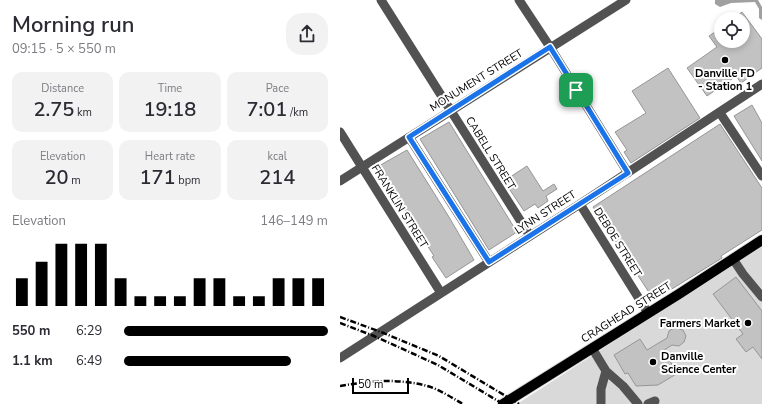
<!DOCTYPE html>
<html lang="en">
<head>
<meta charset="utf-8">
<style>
  :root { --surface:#fff; --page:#f2f2f3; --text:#2b2b33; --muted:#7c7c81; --accent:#000 }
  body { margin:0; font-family:"Nunito Sans",sans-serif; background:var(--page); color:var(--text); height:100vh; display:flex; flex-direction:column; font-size:15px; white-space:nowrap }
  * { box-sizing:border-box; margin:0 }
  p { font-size:13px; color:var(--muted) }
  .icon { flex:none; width:22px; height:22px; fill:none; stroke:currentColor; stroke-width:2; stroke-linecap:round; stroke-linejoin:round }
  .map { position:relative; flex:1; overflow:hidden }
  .side { display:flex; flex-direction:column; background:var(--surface); width:340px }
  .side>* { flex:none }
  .tools { position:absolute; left:374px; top:12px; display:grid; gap:8px }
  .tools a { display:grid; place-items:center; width:36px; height:36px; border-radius:50%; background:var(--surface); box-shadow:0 2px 6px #0003; font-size:20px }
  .scale { position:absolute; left:12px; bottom:10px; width:57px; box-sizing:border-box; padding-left:4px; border:2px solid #000; border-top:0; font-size:11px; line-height:14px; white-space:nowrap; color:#000; -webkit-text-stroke:3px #fff; paint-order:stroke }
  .pin { position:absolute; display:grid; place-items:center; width:34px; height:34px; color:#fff; margin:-17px; border-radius:8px; box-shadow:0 2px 6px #0006 }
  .round { display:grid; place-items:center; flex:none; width:42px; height:42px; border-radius:16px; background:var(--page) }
  .overview { display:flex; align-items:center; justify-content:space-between; height:68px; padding:0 12px }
  h1 { font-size:22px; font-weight:600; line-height:30px }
  .stats { display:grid; grid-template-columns:repeat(3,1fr); gap:6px; height:68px; padding:4px 12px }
  .stats div { display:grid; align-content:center; border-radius:10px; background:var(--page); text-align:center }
  .stats b { font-size:20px; font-weight:600 }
  .stats small { font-size:11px; font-weight:400 }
  .stats p { font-size:11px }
  .chart { height:112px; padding:8px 12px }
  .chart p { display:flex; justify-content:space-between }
  .chart svg { width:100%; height:72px; margin-top:4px; stroke:var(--accent); stroke-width:6 }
  ul { padding:0 12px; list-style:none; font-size:13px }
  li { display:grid; grid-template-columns:64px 48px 1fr; align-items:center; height:30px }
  li i { height:10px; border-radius:5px; background:var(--accent) }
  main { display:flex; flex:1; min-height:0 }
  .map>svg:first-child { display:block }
  .green { fill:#d9d9d9 }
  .water { fill:#a0a0a0 }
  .building { fill:#c2c2c2; stroke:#969696 }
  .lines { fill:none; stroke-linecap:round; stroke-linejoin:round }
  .major-casing { stroke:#dbdbdb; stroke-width:12 }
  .minor { stroke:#525252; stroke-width:9 }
  .major { stroke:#000; stroke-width:10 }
  .rail { stroke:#000; stroke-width:2.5; stroke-dasharray:6 2 1 2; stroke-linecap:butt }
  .route-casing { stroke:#fff; stroke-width:8 }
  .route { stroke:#1a73e8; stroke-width:5 }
  .poi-dot { fill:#000; stroke:#fff; stroke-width:1.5 }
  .labels { text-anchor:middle; stroke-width:4; stroke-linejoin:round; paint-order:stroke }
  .poi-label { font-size:11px; font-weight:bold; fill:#000; stroke:#fff }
  .street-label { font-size:11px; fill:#000; stroke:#fff }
</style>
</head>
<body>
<main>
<section class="side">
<div class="overview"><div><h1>Morning run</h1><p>09:15 · 5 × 550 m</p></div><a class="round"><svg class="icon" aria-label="share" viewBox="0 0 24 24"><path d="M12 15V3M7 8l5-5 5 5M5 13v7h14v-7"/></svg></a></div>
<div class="stats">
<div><p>Distance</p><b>2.75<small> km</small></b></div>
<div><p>Time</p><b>19:18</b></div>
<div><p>Pace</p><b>7:01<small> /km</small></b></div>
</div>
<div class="stats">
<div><p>Elevation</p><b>20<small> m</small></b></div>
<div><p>Heart rate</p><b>171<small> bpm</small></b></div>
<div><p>kcal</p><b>214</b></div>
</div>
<div class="chart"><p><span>Elevation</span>146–149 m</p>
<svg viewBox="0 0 160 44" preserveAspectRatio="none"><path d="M5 44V27M15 44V17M25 44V6M35 44V6M45 44V6M55 44V27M65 44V38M75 44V38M85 44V38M95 44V27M105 44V27M115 44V38M125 44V38M135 44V27M145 44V27M155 44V27"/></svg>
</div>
<ul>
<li><b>550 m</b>6:29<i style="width:100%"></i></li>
<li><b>1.1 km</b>6:49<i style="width:82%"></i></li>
</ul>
</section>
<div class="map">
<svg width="422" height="404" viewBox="0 0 422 404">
  <rect width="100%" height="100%" fill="#fff"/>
  <!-- green -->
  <path class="green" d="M422,246v158h-245z"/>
  <!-- water -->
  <path class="water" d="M375,0h43l4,7v13l-3,-2v-9l-4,-7 -24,1 -11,4 -5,-3z"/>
  <!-- building -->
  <path class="building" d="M402,12l20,27v29l-21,15 -5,-7 -29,20 -20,-28 30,-21 -8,-11 12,-8v13h22v-22h-10z
    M328,68l32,50 -69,45 -7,-11 3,-2 -12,-18 31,-19 -14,-22z
    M412,105l10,18v38l-28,-45z
    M109,122l68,110 -28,18 -69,-111z
    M380,124l42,64v42l-41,26 1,2 -68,42 -61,-93z
    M67,150l42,67 25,43 -28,18 -14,-21 2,-1 -57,-89z
    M187,166l16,25 11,-7 3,5 -11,7 2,5 -10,7 -3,-4 -11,7 -20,-30z
    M396,277l26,34v48l-9,-12 -7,5 -10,-13 7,-5 -30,-40z
    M334,328h3l6,2 3,6 -2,6 -5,4 -7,-1 -9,6 15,22 -20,12 -22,1 -8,-13 -3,1 -11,-19 26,-16 7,11 20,-12 2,-7z"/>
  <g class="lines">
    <defs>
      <path id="major" d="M163,404l176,-110 83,-54"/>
    </defs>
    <!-- major casing -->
    <use href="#major" class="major-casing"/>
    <!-- minor -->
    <path class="minor" d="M41,0l149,236
      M179,0l31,47 78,126
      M380,113l42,63
      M0,132l101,161
      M69,137l80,125
      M0,181l286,-181
      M240,204l68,109
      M393,259l10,15 19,23
      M252,348l14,23 17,15 15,18
      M0,358l240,-154 182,-120
      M261,404v-15l5,-18
      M308,404l7,-3"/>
    <!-- major -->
    <use href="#major" class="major"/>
    <!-- rail -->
    <path class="rail" d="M0,317l41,15 58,24 80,48
      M0,323l34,13 64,29 65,39
      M0,386c29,-5 58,-8 87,0 12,3 25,12 36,18"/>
  </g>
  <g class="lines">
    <defs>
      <path id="route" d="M210,47l78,126 -139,89 -80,-125z"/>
    </defs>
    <!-- route casing -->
    <use href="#route" class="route-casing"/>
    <!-- route -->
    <use href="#route" class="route"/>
  </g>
  <!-- markers -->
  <g class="poi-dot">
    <circle cx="385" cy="60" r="4"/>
    <circle cx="408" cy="323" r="4"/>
    <circle cx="313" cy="362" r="4"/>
  </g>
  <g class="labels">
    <!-- poi labels -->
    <g class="poi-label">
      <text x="385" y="77">Danville FD<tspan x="385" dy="13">- Station 1</tspan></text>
      <text x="400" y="327" text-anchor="end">Farmers Market</text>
      <text x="321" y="360" text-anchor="start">Danville<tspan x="321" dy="13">Science Center</tspan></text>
    </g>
    <!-- street labels -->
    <g class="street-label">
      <text transform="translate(136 80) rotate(-32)" y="4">MONUMENT STREET</text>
      <text transform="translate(151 153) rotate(58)" y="4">CABELL STREET</text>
      <text transform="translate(60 206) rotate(58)" y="4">FRANKLIN STREET</text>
      <text transform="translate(205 212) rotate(-33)" y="4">LYNN STREET</text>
      <text transform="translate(278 242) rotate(58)" y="4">DEBOE STREET</text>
      <text transform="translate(286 312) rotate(-32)" y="4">CRAGHEAD STREET</text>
    </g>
  </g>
</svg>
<div class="tools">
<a><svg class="icon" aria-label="locate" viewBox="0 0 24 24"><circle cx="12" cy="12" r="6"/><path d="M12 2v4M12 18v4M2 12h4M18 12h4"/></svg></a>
</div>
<div class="scale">50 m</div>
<div class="pin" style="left:236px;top:90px;background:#1e9e55"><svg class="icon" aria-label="arrive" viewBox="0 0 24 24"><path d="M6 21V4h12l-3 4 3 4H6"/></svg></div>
</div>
</main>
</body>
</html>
